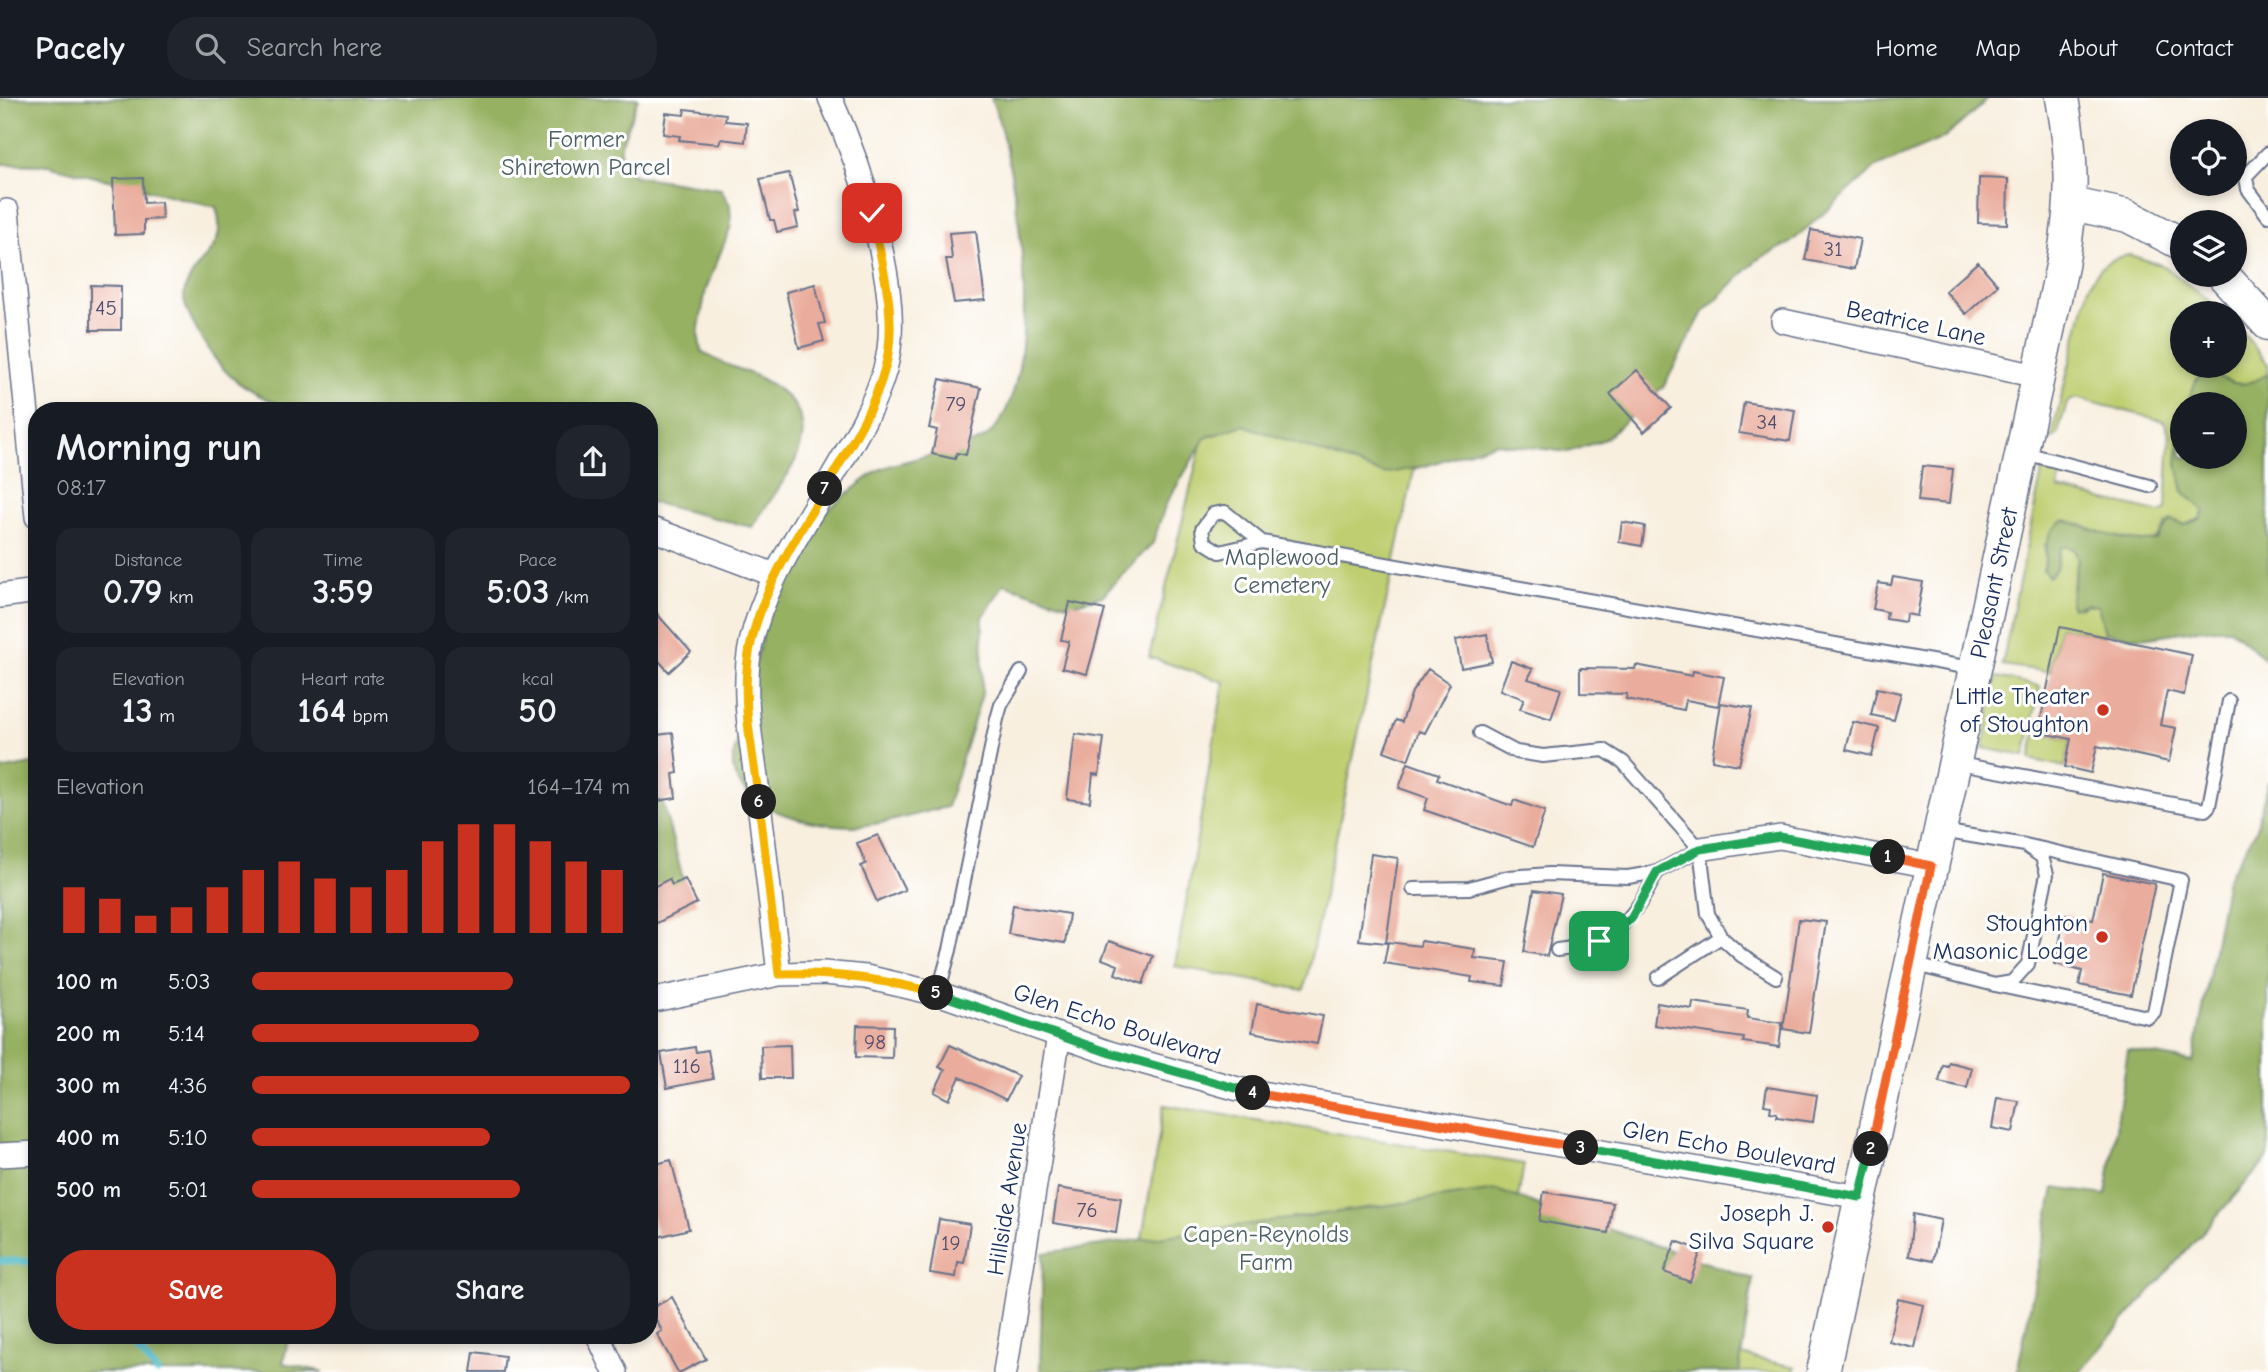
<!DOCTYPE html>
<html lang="en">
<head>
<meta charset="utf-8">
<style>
  :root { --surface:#171b24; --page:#20242c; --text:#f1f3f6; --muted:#9ea1a6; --line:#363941; --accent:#c8321e }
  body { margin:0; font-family:"Comic Neue",sans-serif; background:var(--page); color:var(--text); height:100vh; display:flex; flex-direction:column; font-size:26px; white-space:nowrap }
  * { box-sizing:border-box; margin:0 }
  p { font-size:23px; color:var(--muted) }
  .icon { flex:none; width:38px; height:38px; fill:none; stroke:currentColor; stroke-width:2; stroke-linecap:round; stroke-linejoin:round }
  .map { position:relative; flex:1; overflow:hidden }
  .sheet { position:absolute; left:28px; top:304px; width:630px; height:942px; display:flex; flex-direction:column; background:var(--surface); border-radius:28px; box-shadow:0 4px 10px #0003 }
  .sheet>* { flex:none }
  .tools { position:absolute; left:2170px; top:21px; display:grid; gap:14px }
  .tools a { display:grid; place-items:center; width:77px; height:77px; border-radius:50%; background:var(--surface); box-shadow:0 4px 10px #0003; font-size:35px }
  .pin { position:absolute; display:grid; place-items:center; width:60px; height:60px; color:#fff; margin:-30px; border-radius:14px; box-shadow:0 4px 10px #0006 }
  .km { position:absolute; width:35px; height:35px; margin:-18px; border-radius:50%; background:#222; color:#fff; font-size:19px; line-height:35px; text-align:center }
  .round { display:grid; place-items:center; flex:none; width:74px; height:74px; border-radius:28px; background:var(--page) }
  .overview { display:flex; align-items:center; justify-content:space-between; height:119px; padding:0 28px }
  h1 { font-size:38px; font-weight:700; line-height:52px }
  .stats { display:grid; grid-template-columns:repeat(3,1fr); gap:10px; height:119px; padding:7px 28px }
  .stats div { display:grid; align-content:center; border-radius:18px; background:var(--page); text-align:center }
  .stats b { font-size:35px; font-weight:700 }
  .stats small { font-size:19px; font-weight:400 }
  .stats p { font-size:19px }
  .chart { height:196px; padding:14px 28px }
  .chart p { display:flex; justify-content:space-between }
  .chart svg { width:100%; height:126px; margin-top:7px; stroke:var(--accent); stroke-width:6 }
  .primary-button { display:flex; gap:14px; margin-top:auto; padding:14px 28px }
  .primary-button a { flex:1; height:80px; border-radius:28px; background:var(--accent); color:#fff; font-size:28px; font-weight:700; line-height:80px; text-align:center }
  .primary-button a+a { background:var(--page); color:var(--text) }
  ul { padding:0 28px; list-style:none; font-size:23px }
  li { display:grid; grid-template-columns:112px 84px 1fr; align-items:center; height:52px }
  li i { height:18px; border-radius:9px; background:var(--accent) }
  header { display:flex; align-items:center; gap:42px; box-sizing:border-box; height:98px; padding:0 35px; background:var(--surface); border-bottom:2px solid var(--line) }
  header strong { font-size:33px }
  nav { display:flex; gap:38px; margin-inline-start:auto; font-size:24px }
  .search { width:490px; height:63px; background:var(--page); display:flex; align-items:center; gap:18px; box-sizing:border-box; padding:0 24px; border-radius:28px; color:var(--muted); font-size:26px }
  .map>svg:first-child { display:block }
  .green { fill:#bece70; stroke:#6c7e67; stroke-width:2 }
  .forest { fill:#96b162; stroke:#587060; stroke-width:2 }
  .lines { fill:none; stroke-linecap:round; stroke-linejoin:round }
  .stream { stroke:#4cb9c7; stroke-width:7 }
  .building { fill:#eaad9d }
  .lane-casing { stroke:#68728b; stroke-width:16 }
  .street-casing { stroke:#68728b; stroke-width:26 }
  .secondary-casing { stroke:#68728b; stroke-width:35 }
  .lane { stroke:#fff; stroke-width:12 }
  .street { stroke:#fff; stroke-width:23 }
  .secondary { stroke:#fff; stroke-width:32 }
  .split-1-casing { stroke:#fff; stroke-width:14 }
  .split-2-casing { stroke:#fff; stroke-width:14 }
  .split-3-casing { stroke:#fff; stroke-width:14 }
  .split-4-casing { stroke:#fff; stroke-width:14 }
  .split-5-casing { stroke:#fff; stroke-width:14 }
  .split-6-casing { stroke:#fff; stroke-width:14 }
  .split-7-casing { stroke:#fff; stroke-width:14 }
  .split-8-casing { stroke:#fff; stroke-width:14 }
  .split-1 { stroke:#22a559; stroke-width:9 }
  .split-2 { stroke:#f0652b; stroke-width:9 }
  .split-3 { stroke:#22a559; stroke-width:9 }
  .split-4 { stroke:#f0652b; stroke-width:9 }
  .split-5 { stroke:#22a559; stroke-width:9 }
  .split-6 { stroke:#f5b400; stroke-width:9 }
  .split-7 { stroke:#f5b400; stroke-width:9 }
  .split-8 { stroke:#f5b400; stroke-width:9 }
  .poi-dot { fill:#c8321e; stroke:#fff; stroke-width:2.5 }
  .labels { text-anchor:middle; stroke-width:6; stroke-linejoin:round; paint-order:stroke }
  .number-label { font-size:21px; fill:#4f4e6e }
  .park-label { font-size:24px; fill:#4c5f63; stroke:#fff }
  .street-label { font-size:24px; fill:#1b2f5e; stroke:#fff }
  .poi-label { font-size:24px; fill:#1b2f5e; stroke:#fff; text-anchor:end }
</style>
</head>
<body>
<header>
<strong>Pacely</strong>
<div class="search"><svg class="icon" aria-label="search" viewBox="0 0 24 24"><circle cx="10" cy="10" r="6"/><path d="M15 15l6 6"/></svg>Search here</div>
<nav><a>Home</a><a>Map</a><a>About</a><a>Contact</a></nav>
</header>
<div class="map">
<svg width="2268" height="1274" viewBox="0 0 2268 1274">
  <rect width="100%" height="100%" fill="#fff"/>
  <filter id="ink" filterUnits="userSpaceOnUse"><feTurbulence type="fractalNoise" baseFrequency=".0143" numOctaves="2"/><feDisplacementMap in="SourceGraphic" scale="14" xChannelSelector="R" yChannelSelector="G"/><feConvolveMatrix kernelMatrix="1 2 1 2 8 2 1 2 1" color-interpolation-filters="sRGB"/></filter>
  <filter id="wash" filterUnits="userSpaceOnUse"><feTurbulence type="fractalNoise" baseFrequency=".00686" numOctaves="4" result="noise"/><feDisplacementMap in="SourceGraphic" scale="28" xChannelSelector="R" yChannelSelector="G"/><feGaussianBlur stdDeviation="1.57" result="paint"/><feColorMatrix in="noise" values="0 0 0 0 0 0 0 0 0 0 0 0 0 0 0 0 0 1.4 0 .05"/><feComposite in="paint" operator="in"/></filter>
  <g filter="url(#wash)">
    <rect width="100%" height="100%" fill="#f8efdf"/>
    <!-- green -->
    <path class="green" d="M2130,157l34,11 61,47h-43v53h53v-43l33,41v10c-35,21 -36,2 -65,1l-6,4 -10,25h-5l-5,60 6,27 21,20 -4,8 -15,6 -8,-4 -11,3c-11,36 -46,8 -67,10 -18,2 -37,7 -55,11l2,14 13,-2v-8l5,-3 10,3 4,10 -6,28 8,21 7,-4 11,2 6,15 1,15 -45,-9 -10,45 -48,-7 41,-198 18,6 -3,16 103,24 5,-3 4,-75 -6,-14 -88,-23 -9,5 -10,32 -6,4 38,-153c9,-19 19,-28 41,-31z
      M1213,298l208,41 -117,553 -129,-24 49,-284 -75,-25z
      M1997,579l43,9 -15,70 -42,-8z
      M2036,634l35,7 -6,28 -35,-8z
      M1164,1007l360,59 -26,147 116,16 181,40 -1,5h-674z"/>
    <!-- forest -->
    <path class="forest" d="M0,0h638l-17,47v20l14,11 86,13 9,16 1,21 -25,63 -8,44 3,18c21,15 38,16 59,27 82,42 27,96 -8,149l-103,-25v-91h-353c-55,-21 -75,-34 -103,-88 -7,-14 -13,-25 -5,-41 15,-32 40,-32 28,-75l-168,-42 -48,-1z
      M991,0h998l-43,39 -70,30 -87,77 -31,15 -55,53 -39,74 -59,53 -37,13 -73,-9 -73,24 -39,7 -140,-49 -38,13 -40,68 -12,37 -51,53 -33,9 -65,-21 -21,33 -1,77 -35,113c-30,6 -65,19 -95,19 -39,-1 -100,-12 -117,-51 -6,-14 1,-29 6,-42 12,-55 21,-111 42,-164 4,-9 7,-21 13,-29 6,-10 74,-66 85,-71 23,-10 91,-20 106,-33 64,-53 31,-269 4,-338z
      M2268,276v287l-38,-32h-29l-59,9 -37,-5 -7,-27 -11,-2 -15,4 -2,-4 8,-45 -4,-10 -10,-3 -4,3 -4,20 -7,8 -6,-7c7,-23 -3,-36 22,-50 32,9 57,25 91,20l15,-20 14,5 15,-6 4,-8 -21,-20 -6,-27 5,-41v34h53v-53h-48l10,-25 6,-4c29,1 30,20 65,-1z
      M649,653l39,147 -39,17z
      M37,665v572h252l-6,28 41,9h-324v-602z
      M2268,683v377l-189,214h-62l37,-184 52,7 22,-145 65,12 34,-183 29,-49z
      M1496,1092l257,89 -14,93h-699l3,-119z"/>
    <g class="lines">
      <!-- stream -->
      <path class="stream" d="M0,1163h26l11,5
        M126,1237l31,37"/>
    </g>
    <g id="blocks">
      <!-- building -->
      <path class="building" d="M685,11l41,5 -1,7 22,2 -2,19 -24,-3 -2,5 -40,-4 1,-4 -17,-2 3,-21 18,2z
        M789,75l10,39 -4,1 3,14 -21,5 -3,-12h-4l-10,-41z
        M143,80l1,25 17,-1 1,17 -18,1v14l-29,1 -2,-56z
        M1979,80l29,1 -1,45 -29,-1z
        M1811,132l49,9 -6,30 -49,-9z
        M976,133l9,69 -31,3 -8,-44h6l-3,-26z
        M1978,164l20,23 -32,29 -21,-23z
        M815,186l10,39 -6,1 5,17 -25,7 -13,-56z
        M91,187l30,1v44h-30z
        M1637,272l34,38 -27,24 -34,-38z
        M940,281l41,9 -15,67 -9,-2 -2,6 -23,-5 5,-24 -8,-2z
        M1744,304l51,8 -5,31 -51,-8z
        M1922,368l31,3 -4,35 -31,-3z
        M1622,424l23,4 -3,20 -23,-4z
        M1893,479l30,5 -6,34 -11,-2 -1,8 -19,-3 1,-7 -14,-3 5,-26 13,2z
        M1070,504l35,8 -18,64 -25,-6 7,-27 -8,-1z
        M649,507l42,47 -22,20 -20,-22z
        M2060,529l132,28 -8,40 -17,-4 -7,34 16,3 -7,34 -72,-16 -6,27 -26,-6 6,-28 -33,-7z
        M1487,536l5,28 -31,6 -5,-28z
        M1511,563l22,8 -5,10 33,10 -10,30 -31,-10 4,-10 -24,-9z
        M1636,567l56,11 1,-5 31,6 -6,29 -32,-6 -2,10 -58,-11 1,-5 -47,-1v-25l55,1z
        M1428,571l22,15 -25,49 -6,-2 -11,29 -24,-9 12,-31 6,2 10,-30z
        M1877,590l24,5 -7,27 -23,-5z
        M1721,605l31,5 -13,57 -27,-5z
        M1853,624l26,6 -7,28 -26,-6z
        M673,635l5,40 -5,1 3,24 -25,4 -2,-66z
        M1075,636l29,4 -5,37 -6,-1 -3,28 -23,-3z
        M1408,665l31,11 -2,5 75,27 2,-6 31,11 -12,36 -109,-37 4,-12 -29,-10z
        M878,737l27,55 -28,12 -16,-36 5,-2 -9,-21z
        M1371,756l27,4 -12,85 -27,-3z
        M2103,775l52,11 -24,111 -52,-10 3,-14 -27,-7 10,-49 28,5z
        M669,781l3,6 13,-6 12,24 -48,24v-38z
        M1534,792l27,4 -14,62 -23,-4z
        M1013,807l56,9 -4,29 -57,-9z
        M1799,821l27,3 -17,111 -26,-4z
        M1109,843l44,15 -10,28 -28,-10 3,-9 -16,-6z
        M1421,843l54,8 -1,9 34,4 -4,24 -33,-4 1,-5 -88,-14 4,-21 32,4z
        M1693,904l55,8 -1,8 35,5 -3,24 -36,-5 1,-4 -90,-13 3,-22 35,6z
        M1257,906l66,12 -6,28 -65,-12z
        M857,927l36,1 -1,32 -36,-1z
        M790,947l1,33h-29l-1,-32z
        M950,947l68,31 -12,24 -46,-23 -11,23 -15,-8 11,-22 -6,-3z
        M695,949l1,5 12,-2 5,29 -46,9 -6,-35z
        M1949,964l23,6 -5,20 -28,-6 4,-17 5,1z
        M1767,989l50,8 -4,27 -36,-5v-4l-7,-1 1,-6 -7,-1z
        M1997,1000l22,3 -6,31 -21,-4z
        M671,1062l18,69 -31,8 -9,-32v-39z
        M1058,1090l63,10 -5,35 -63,-10z
        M1544,1094l69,11 -5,30 -69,-12z
        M1913,1116l28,6 -8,41 -24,-5z
        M939,1121l31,5 -6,39 -6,-1 -2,15 -26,-4z
        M1676,1143l25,9 -11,32 -26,-10z
        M672,1199l34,62 -25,13h-3l-21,-38 5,-3 -12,-22z
        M1898,1201l26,6 -9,43 -26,-6z
        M474,1254l31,4 -2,16h-32z"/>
    </g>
  </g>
  <g filter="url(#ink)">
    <use href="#blocks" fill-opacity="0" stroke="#68728b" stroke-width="2"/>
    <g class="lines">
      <defs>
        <path id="lane" d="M2268,55l-22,23 2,13 20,27
          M2021,354l129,34
          M1262,444l-42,10 -16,-10 -2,-13 11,-15 12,-2 37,30 714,127
          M1480,635l36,19 27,4 61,-6 19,12 77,87 8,65 13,23 21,19 34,21
          M1954,665l251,47 4,-4 20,-105
          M1413,791l56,-1 40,-11 40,-3 79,3 29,-5 43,-23
          M1557,852c57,-6 76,-29 100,-78
          M1912,866l83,21 17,-3 16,-18 19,-90 -5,-17 -17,-12 -83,-14
          M1658,880l63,-41
          M1995,887l153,32 6,-5 27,-132 -156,-35
          M938,895l12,-43 47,-231 4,-14 20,-33"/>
        <path id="street" d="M7,113l30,306
          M1783,223l254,55
          M649,430l126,47
          M0,498l37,-5
          M1700,751l80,-12 151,29
          M779,876c-7,-63 -15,-126 -22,-189 -6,-46 -16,-95 -6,-142 12,-54 42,-100 70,-147 23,-41 51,-81 64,-127 21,-72 -25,-205 -55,-271
          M649,903l130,-27 45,-1 42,4 77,18 167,58 128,36 622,108
          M0,1057l37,-2
          M598,1237l17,37
          M1005,1274l54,-337"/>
        <path id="secondary" d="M2072,106l56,12 54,28
          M2223,177l45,49
          M1823,1274l239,-1106c11,-64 12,-104 0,-168"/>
      </defs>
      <!-- lane casing -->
      <use href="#lane" class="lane-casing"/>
      <!-- street casing -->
      <use href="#street" class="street-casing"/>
      <!-- secondary casing -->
      <use href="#secondary" class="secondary-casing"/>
      <!-- lane -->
      <use href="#lane" class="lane"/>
      <!-- street -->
      <use href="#street" class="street"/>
      <!-- secondary -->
      <use href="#secondary" class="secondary"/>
    </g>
  </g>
  <g class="lines" filter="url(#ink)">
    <defs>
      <path id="split-1" d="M1599,843l32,-22 26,-47 43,-23 80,-12 108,20"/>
      <path id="split-2" d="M1871,1051l60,-283 -43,-9"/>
      <path id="split-3" d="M1581,1050l279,49 11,-48"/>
      <path id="split-4" d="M1253,995l328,55"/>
      <path id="split-5" d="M936,895l174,60 143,40"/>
      <path id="split-6" d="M759,704l20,172c55,-2 104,5 157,19"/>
      <path id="split-7" d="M759,704c-5,-43 -16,-89 -12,-133 6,-67 45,-124 78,-180"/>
      <path id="split-8" d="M825,391c22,-39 48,-77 60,-121 14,-50 -4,-106 -13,-155"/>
    </defs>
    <!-- split-1 casing -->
    <use href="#split-1" class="split-1-casing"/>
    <!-- split-2 casing -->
    <use href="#split-2" class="split-2-casing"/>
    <!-- split-3 casing -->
    <use href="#split-3" class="split-3-casing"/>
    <!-- split-4 casing -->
    <use href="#split-4" class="split-4-casing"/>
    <!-- split-5 casing -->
    <use href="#split-5" class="split-5-casing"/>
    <!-- split-6 casing -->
    <use href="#split-6" class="split-6-casing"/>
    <!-- split-7 casing -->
    <use href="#split-7" class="split-7-casing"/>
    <!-- split-8 casing -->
    <use href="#split-8" class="split-8-casing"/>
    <!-- split-1 -->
    <use href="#split-1" class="split-1"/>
    <!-- split-2 -->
    <use href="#split-2" class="split-2"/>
    <!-- split-3 -->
    <use href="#split-3" class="split-3"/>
    <!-- split-4 -->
    <use href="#split-4" class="split-4"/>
    <!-- split-5 -->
    <use href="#split-5" class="split-5"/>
    <!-- split-6 -->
    <use href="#split-6" class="split-6"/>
    <!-- split-7 -->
    <use href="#split-7" class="split-7"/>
    <!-- split-8 -->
    <use href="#split-8" class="split-8"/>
  </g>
  <!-- markers -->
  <g class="poi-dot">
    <circle cx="2103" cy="612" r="7"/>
    <circle cx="2102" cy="839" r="7"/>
    <circle cx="1828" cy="1129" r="7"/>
  </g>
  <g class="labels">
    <!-- number labels -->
    <g class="number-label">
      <text x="1833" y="158">31</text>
      <text x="106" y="217">45</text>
      <text x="956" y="313">79</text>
      <text x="1767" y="331">34</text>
      <text x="875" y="951">98</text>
      <text x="687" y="975">116</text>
      <text x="1087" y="1119">76</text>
      <text x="951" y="1152">19</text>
    </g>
    <!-- park labels -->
    <g class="park-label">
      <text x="586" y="49">Former<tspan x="586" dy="28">Shiretown Parcel</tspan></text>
      <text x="1282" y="467">Maplewood<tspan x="1282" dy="28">Cemetery</tspan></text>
      <text x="1266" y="1144">Capen-Reynolds<tspan x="1266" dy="28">Farm</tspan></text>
    </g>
    <!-- street labels -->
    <g class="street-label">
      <text transform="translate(1916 225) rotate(12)" y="8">Beatrice Lane</text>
      <text transform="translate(1994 485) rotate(-78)" y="8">Pleasant Street</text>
      <text transform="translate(1117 926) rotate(18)" y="8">Glen Echo Boulevard</text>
      <text transform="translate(1729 1049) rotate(10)" y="8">Glen Echo Boulevard</text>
      <text transform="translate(1007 1101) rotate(-81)" y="8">Hillside Avenue</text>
    </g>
    <!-- poi labels -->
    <g class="poi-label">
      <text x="2089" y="606">Little Theater<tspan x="2089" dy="28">of Stoughton</tspan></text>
      <text x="2088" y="833">Stoughton<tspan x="2088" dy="28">Masonic Lodge</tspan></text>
      <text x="1814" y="1123">Joseph J.<tspan x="1814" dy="28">Silva Square</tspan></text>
    </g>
  </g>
</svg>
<div class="tools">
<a><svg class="icon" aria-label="locate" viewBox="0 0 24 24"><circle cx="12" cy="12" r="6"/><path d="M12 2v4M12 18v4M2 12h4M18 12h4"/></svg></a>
<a><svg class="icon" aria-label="layers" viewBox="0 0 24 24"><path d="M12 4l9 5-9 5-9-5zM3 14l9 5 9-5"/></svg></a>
<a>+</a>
<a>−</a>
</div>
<div class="pin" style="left:1599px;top:843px;background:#1e9e55"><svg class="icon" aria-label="arrive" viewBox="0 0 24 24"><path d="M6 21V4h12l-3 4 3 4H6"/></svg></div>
<div class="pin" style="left:872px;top:115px;background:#d93025"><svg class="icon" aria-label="check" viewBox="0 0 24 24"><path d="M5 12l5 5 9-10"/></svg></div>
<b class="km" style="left:1888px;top:759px">1</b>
<b class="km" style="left:1871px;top:1051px">2</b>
<b class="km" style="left:1581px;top:1050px">3</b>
<b class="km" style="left:1253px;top:995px">4</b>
<b class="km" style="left:936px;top:895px">5</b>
<b class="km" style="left:759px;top:704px">6</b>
<b class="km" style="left:825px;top:391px">7</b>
<section class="sheet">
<div class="overview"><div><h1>Morning run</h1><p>08:17</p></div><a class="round"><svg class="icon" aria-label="share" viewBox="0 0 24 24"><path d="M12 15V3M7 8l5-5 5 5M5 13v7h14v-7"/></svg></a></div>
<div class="stats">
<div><p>Distance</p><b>0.79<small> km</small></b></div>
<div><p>Time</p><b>3:59</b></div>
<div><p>Pace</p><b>5:03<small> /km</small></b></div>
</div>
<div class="stats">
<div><p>Elevation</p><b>13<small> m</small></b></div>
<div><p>Heart rate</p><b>164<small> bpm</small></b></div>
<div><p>kcal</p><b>50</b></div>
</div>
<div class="chart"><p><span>Elevation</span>164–174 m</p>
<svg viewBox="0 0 160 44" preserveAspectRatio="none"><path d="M5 44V28M15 44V32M25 44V38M35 44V35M45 44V28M55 44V22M65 44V19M75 44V25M85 44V28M95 44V22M105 44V12M115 44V6M125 44V6M135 44V12M145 44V19M155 44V22"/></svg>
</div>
<ul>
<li><b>100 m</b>5:03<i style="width:69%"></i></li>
<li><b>200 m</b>5:14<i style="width:60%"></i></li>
<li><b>300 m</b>4:36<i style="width:100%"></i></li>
<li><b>400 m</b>5:10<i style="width:63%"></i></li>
<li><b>500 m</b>5:01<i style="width:71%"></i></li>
</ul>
<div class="primary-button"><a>Save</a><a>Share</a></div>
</section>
</div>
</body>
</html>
